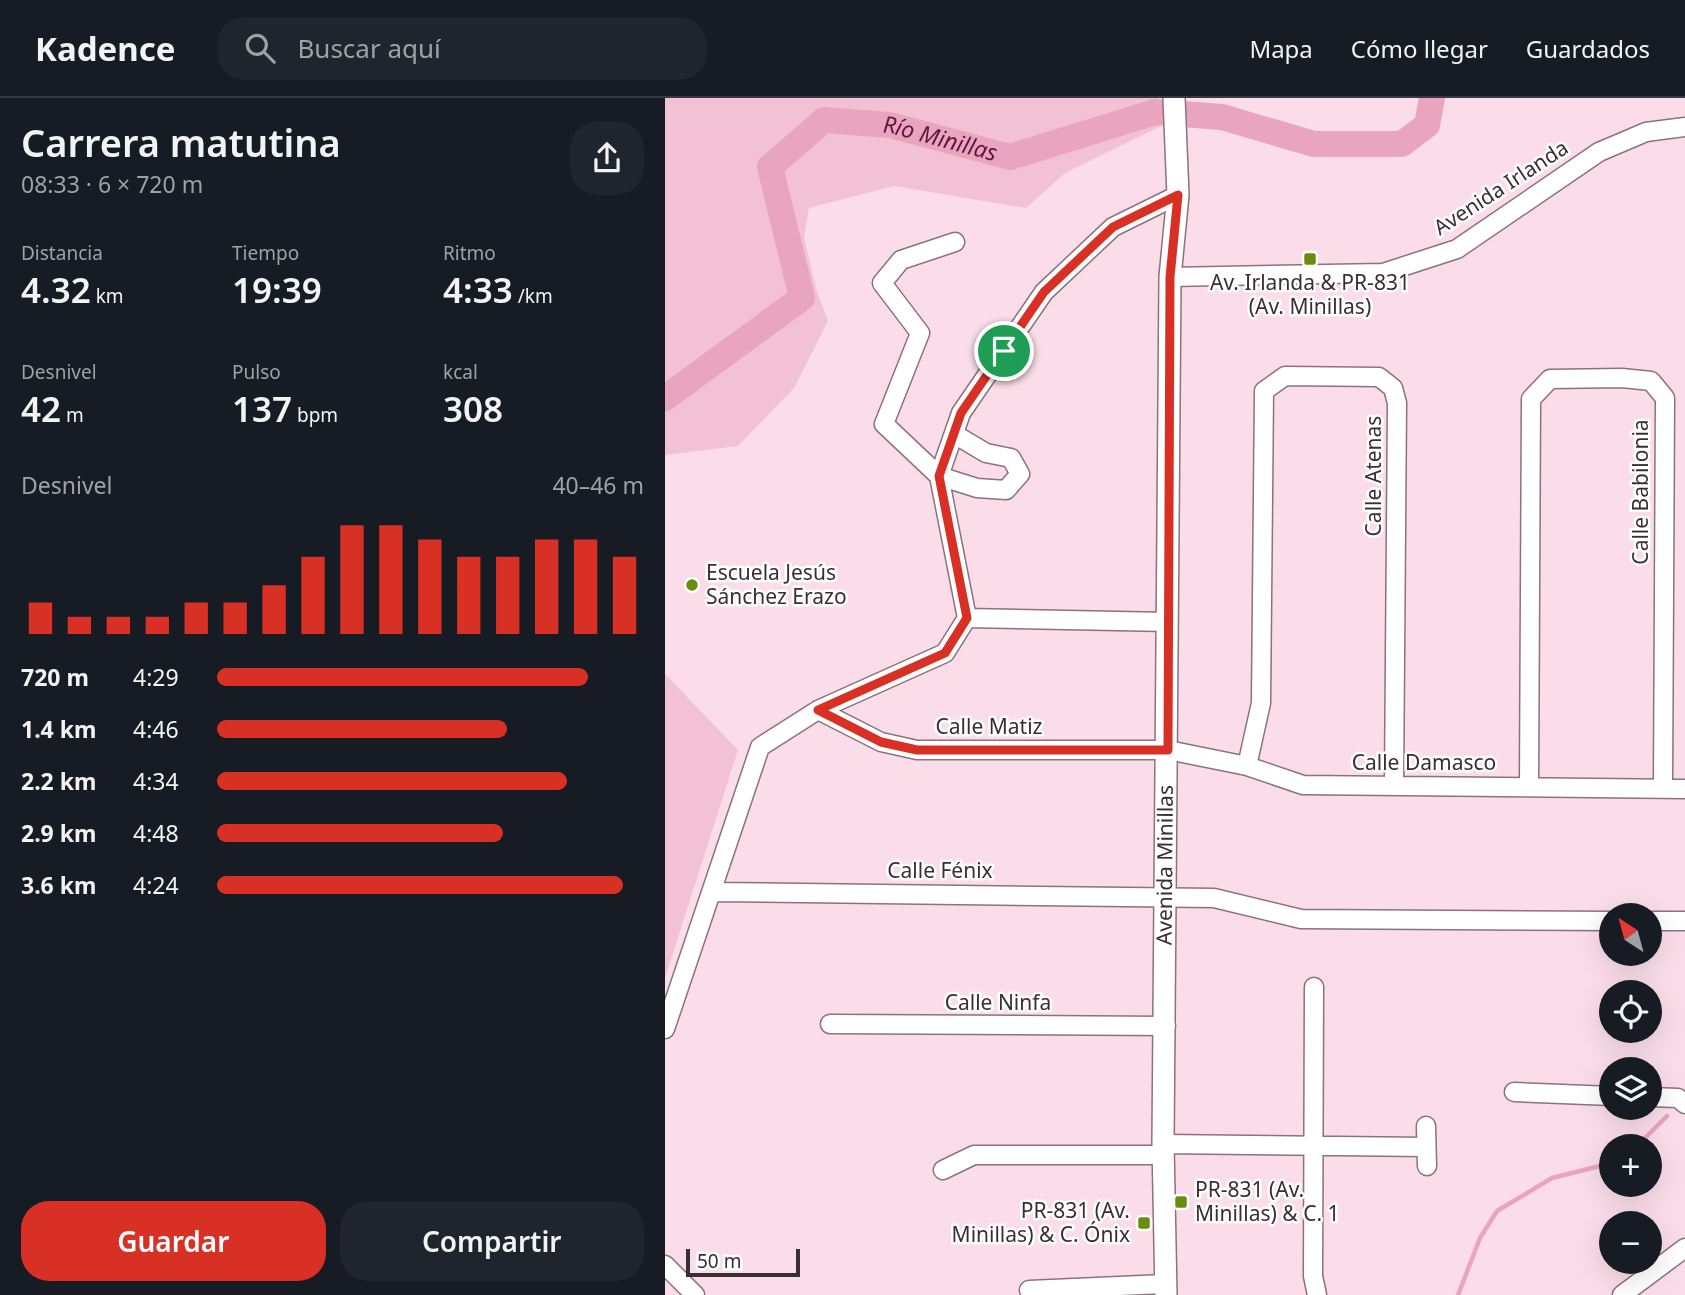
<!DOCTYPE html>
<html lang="es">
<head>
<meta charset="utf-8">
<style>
  :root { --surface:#171b24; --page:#20242c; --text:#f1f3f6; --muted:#9ea1a6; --line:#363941; --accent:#d93025 }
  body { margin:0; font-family:"Noto Sans",sans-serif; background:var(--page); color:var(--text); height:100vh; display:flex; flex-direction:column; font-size:26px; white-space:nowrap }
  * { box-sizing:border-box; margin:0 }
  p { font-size:23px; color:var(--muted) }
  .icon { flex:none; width:38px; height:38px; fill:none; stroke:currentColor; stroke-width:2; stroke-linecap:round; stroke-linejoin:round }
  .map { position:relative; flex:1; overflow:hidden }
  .details { display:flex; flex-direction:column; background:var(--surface); width:665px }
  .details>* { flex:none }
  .needle { width:46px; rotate:324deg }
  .buttons { position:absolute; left:934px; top:805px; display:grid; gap:14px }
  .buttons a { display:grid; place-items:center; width:63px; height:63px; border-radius:50%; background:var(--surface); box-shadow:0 7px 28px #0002; font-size:35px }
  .scale { position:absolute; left:21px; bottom:18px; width:114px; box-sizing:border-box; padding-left:7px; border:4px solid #392f32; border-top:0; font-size:19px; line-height:24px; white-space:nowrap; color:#392f32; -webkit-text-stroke:5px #fff; paint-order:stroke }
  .pin { position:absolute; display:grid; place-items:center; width:60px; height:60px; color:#fff; margin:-30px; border:4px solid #fff; border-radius:50%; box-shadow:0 2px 7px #0007 }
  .round { display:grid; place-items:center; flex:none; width:74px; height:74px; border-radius:28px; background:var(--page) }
  .headline { display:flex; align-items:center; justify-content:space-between; height:119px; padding:0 21px }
  h1 { font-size:38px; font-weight:600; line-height:52px }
  .stats { display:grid; grid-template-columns:repeat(3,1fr); gap:10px; height:119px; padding:7px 21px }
  .stats div { display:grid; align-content:center }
  .stats b { font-size:35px; font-weight:600 }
  .stats small { font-size:19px; font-weight:400 }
  .stats p { font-size:19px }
  .chart { height:196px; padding:14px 21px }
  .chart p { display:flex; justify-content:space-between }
  .chart svg { width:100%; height:126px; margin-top:7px; stroke:var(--accent); stroke-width:6 }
  .button { display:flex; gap:14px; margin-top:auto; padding:14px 21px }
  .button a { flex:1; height:80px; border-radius:28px; background:var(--accent); color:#fff; font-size:28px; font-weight:600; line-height:80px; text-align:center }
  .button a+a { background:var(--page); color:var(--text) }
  ul { padding:0 21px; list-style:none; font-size:23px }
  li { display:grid; grid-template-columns:112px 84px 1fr; align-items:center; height:52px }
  li i { height:18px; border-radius:9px; background:var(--accent) }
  header { display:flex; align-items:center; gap:42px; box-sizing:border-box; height:98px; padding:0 35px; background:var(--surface); border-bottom:2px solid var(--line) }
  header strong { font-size:33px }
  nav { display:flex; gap:38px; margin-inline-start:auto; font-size:24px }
  .search { width:490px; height:63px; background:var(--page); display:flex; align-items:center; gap:18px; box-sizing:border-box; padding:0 24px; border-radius:28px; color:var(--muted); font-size:26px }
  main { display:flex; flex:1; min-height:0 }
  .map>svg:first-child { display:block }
  .green { fill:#f2c2d4 }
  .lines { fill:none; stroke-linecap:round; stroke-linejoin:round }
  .stream { stroke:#e9a5bf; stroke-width:4.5 }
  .river { stroke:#e9a5bf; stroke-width:26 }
  .minor-casing { stroke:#8c727c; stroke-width:21 }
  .tertiary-casing { stroke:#8c727c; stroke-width:24 }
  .minor { stroke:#fff; stroke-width:18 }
  .tertiary { stroke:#fff; stroke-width:21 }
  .route-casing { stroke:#fff; stroke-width:14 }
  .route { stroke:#d93025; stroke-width:9 }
  .poi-dot { fill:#6a8c10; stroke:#fff; stroke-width:2.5 }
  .labels { text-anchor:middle; stroke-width:5; stroke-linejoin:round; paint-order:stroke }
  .street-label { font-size:21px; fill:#392f32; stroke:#fff }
  .poi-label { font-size:21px; fill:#392f32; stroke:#fff; text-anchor:start }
  .water-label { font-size:23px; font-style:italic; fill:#63163d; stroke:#fff }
</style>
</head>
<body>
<header>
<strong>Kadence</strong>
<div class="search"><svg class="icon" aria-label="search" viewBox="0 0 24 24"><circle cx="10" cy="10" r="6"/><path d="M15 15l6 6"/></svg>Buscar aquí</div>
<nav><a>Mapa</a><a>Cómo llegar</a><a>Guardados</a></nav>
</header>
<main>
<section class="details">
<div class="headline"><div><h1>Carrera matutina</h1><p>08:33 · 6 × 720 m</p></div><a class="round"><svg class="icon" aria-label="share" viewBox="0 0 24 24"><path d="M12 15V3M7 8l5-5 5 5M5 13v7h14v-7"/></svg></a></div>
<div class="stats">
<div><p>Distancia</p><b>4.32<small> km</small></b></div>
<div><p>Tiempo</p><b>19:39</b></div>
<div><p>Ritmo</p><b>4:33<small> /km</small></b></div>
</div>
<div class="stats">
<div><p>Desnivel</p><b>42<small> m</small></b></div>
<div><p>Pulso</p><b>137<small> bpm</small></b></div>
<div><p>kcal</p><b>308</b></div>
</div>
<div class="chart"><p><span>Desnivel</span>40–46 m</p>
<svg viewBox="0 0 160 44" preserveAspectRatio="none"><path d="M5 44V33M15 44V38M25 44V38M35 44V38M45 44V33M55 44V33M65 44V27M75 44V17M85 44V6M95 44V6M105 44V11M115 44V17M125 44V17M135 44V11M145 44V11M155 44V17"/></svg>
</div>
<ul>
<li><b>720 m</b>4:29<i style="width:87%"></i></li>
<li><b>1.4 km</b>4:46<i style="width:68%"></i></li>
<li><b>2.2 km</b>4:34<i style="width:82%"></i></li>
<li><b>2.9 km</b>4:48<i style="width:67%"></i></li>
<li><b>3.6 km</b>4:24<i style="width:95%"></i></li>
</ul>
<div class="button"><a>Guardar</a><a>Compartir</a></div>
</section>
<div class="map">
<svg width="1020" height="1197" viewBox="0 0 1020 1197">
  <rect width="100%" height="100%" fill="#fadde8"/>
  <!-- green -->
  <path class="green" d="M0,0h493l3,28 -96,47 -39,35 -132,-22 -85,22 -5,30 13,54 11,29 -34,67 -56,58 -73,9z
    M0,576l73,76 -73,228z"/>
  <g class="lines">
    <!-- stream -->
    <path class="stream" d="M972,1048l30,-30
      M793,1197l22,-57 17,-27 55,-33 60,-15"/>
    <!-- river -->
    <path class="river" id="s1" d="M0,300l137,-100 -32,-131 54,-47 66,5 120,32 145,-45 67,5 92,27h88l25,-19 5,-27"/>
    <defs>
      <path id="minor" d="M505,179l213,-4 74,-24 142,-97 47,-20 39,-5
        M289,336l32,19 25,5 9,16 -14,16 -29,-2 -38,-12 -55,-52 36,-91 -38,-50 19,-23 54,-18
        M302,520l201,4
        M153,612l63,32 36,8h251l79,16 56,19 382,4
        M582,668l14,-63 3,-312 21,-15 94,1 14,11 4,15 -3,383
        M864,688l2,-387 19,-20 72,-1 29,3 14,17 -2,389
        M48,794l501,6 87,21 311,2
        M985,823h35
        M649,889l-1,289 4,19
        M165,926l336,2
        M0,931l95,-282 58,-37 127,-57 22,-35 -28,-142 22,-63 83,-121 69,-65 65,-32
        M849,994l98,4
        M985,999l28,1 7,6
        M761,1028l1,40
        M498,1046l263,3
        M278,1072l31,-15h189
        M0,1167l30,30
        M364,1192l135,-6
        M957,1197l63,-47"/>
      <g id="tertiary">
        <path id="s2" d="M501,1197l-3,-151 7,-867 8,-82 -4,-97"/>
      </g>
    </defs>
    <!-- minor casing -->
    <use href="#minor" class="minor-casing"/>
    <!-- tertiary casing -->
    <use href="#tertiary" class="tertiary-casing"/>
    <!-- minor -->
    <use href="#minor" class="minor"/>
    <!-- tertiary -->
    <use href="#tertiary" class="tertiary"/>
  </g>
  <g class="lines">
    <defs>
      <path id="route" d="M513,97l-8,82 -2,473h-251l-36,-8 -63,-32 127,-57 22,-35 -28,-142 22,-63 83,-121 69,-65z"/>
    </defs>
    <!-- route casing -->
    <use href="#route" class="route-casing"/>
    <!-- route -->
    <use href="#route" class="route"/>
  </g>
  <!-- markers -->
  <g class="poi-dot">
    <rect x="638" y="154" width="14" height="14" rx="3.5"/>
    <circle cx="27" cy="487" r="7"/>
    <rect x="509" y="1097" width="14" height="14" rx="3.5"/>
    <rect x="472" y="1118" width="14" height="14" rx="3.5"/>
  </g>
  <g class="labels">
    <!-- street labels -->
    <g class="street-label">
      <text transform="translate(836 90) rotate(-33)" y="7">Avenida Irlanda</text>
      <text transform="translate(709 378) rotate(-90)" y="7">Calle Atenas</text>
      <text transform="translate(976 394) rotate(-90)" y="7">Calle Babilonia</text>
      <text x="324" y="636">Calle Matiz</text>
      <text x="759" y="672">Calle Damasco</text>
      <text dy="7" stroke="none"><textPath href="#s2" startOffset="430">Avenida Minillas</textPath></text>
      <text x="275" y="780">Calle Fénix</text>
      <text x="333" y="912">Calle Ninfa</text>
    </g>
    <!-- poi labels -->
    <g class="poi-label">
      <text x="645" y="192" text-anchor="middle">Av. Irlanda &amp; PR-831<tspan x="645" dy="24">(Av. Minillas)</tspan></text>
      <text x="41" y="482">Escuela Jesús<tspan x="41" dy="24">Sánchez Erazo</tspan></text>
      <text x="530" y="1099">PR-831 (Av.<tspan x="530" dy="24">Minillas) &amp; C. 1</tspan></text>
      <text x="465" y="1120" text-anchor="end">PR-831 (Av.<tspan x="465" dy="24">Minillas) &amp; C. Ónix</tspan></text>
    </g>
    <!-- water labels -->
    <g class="water-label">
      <text dy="8" stroke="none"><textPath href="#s1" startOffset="494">Río Minillas</textPath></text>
    </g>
  </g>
</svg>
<div class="buttons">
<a><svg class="needle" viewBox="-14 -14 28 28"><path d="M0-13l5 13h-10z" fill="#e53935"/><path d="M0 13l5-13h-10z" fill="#9ea1a6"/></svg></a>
<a><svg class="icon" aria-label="locate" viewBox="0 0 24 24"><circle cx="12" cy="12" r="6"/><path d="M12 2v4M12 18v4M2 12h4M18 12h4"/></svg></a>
<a><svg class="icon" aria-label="layers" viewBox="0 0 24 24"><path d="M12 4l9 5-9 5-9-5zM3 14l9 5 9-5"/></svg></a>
<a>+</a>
<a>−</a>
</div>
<div class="scale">50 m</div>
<div class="pin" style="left:339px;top:253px;background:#1e9e55"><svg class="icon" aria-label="arrive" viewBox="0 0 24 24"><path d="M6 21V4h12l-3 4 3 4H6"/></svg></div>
</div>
</main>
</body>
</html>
